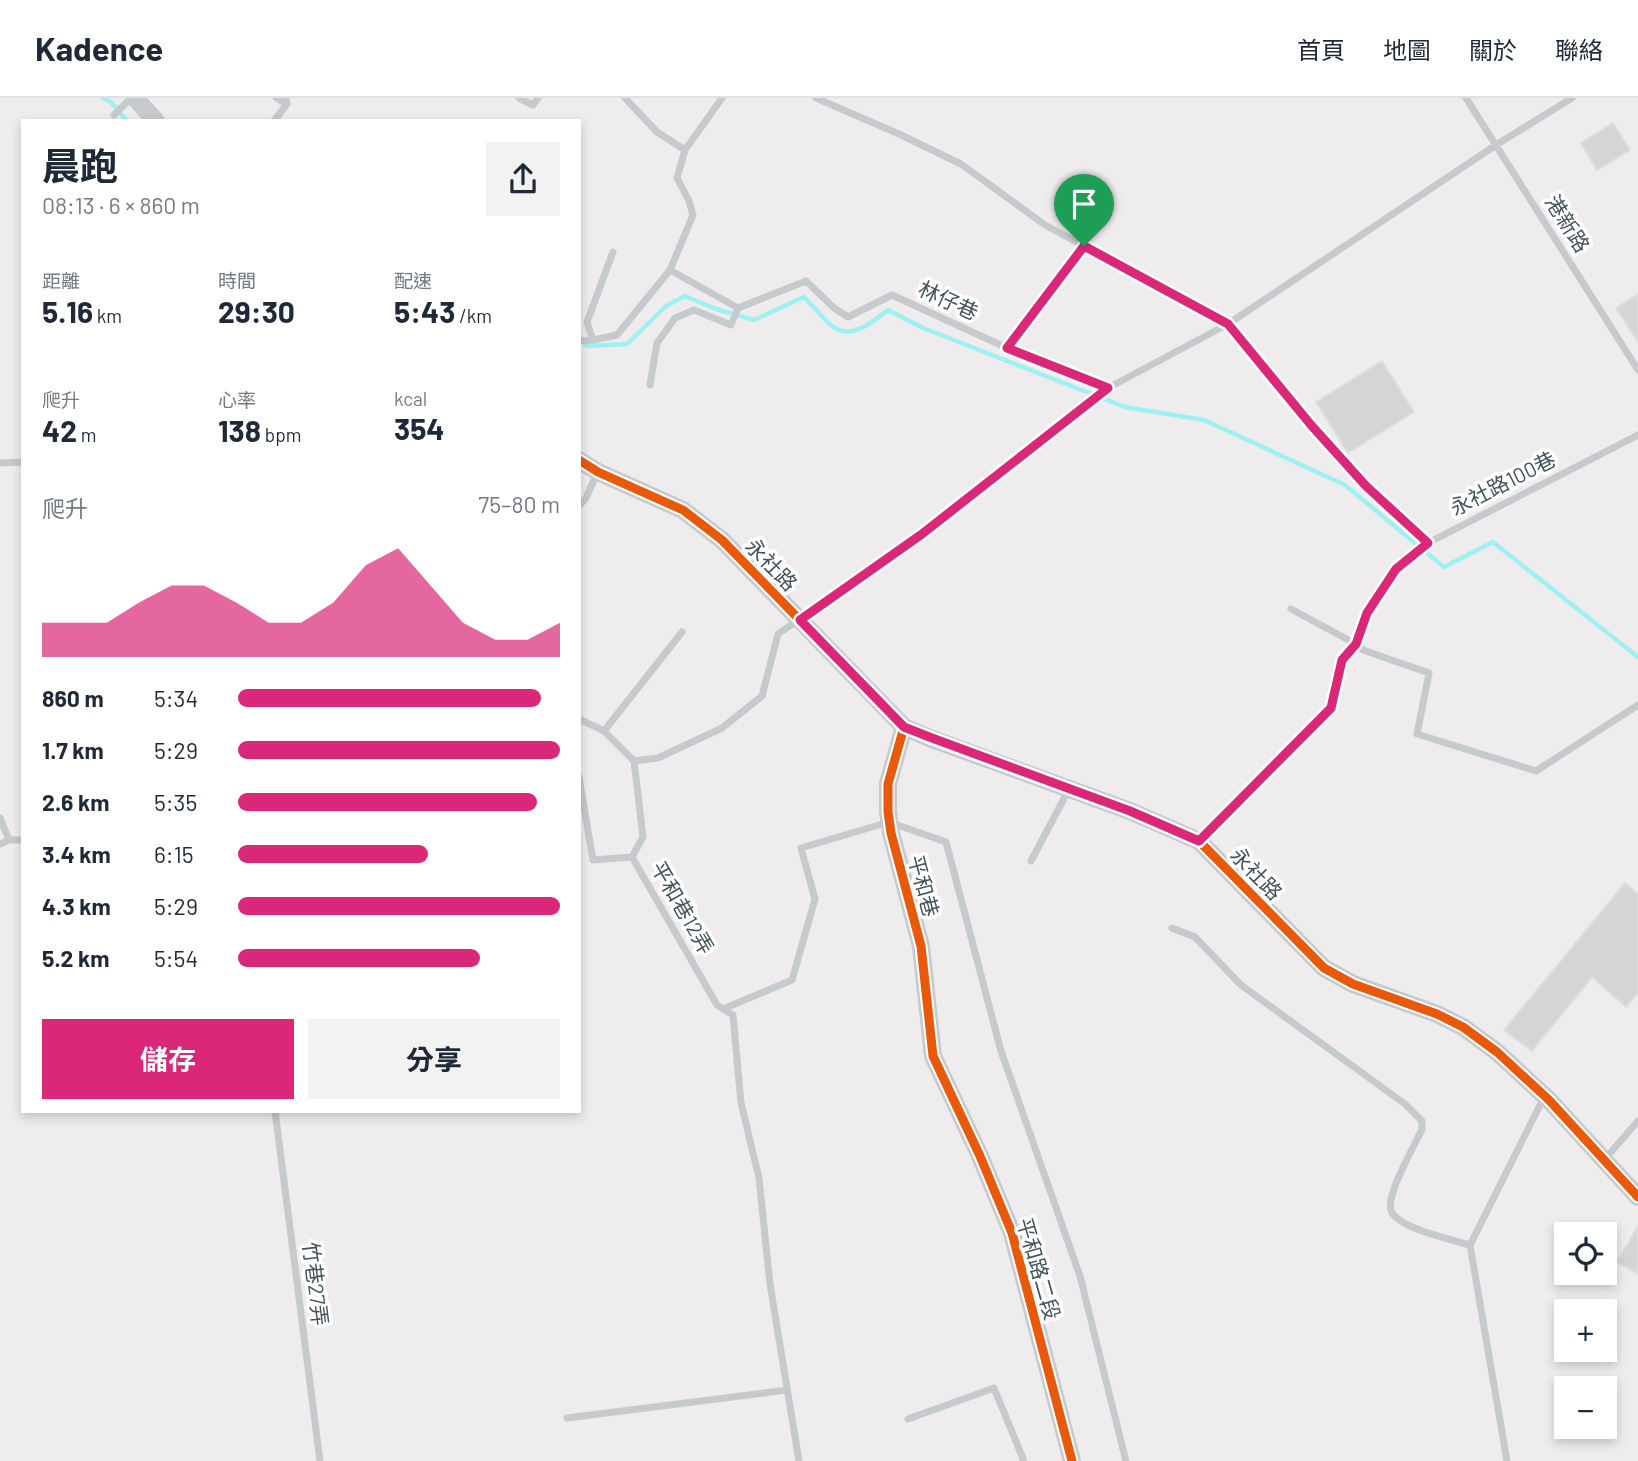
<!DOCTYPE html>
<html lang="zh-TW">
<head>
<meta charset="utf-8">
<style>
  :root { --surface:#fff; --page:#f2f2f3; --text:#1f2937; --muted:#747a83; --line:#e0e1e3; --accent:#db2777 }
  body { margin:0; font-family:Barlow,"Noto Sans TC",sans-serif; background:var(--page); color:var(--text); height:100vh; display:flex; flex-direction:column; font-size:26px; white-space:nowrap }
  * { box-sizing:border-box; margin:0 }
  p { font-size:23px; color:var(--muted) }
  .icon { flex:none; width:38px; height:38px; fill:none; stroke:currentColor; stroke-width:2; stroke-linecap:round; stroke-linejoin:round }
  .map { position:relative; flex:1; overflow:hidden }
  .details { position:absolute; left:21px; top:21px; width:560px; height:994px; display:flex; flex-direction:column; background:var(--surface); border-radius:0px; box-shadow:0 4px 10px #0003 }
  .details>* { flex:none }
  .tools { position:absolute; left:1554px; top:1124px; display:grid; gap:14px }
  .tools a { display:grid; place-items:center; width:63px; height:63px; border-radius:0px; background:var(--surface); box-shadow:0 4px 10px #0003; font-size:35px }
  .pin { position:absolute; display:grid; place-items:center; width:60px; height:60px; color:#fff; margin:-72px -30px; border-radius:50% 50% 50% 0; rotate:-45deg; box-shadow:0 0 7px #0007 }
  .pin .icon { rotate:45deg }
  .round { display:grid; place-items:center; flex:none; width:74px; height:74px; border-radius:0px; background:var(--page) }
  .headline { display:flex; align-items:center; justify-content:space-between; height:119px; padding:0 21px }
  h1 { font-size:38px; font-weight:700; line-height:52px }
  .metrics { display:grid; grid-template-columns:repeat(3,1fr); gap:10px; height:119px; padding:7px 21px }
  .metrics div { display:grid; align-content:center }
  .metrics b { font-size:30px; font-weight:700 }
  .metrics small { font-size:19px; font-weight:400 }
  .metrics p { font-size:19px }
  .chart { height:196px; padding:14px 21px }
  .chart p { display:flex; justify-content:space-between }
  .chart svg { width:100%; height:126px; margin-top:7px; fill:var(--accent); opacity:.7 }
  .cta { display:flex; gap:14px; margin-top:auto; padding:14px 21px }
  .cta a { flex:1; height:80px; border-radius:0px; background:var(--accent); color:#fff; font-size:28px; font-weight:700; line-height:80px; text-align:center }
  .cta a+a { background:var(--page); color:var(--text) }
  ul { padding:0 21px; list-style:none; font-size:23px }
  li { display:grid; grid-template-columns:112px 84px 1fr; align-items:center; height:52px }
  li i { height:18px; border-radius:9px; background:var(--accent) }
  header { display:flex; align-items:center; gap:42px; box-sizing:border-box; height:98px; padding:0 35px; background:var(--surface); border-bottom:2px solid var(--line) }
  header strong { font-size:33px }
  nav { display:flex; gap:38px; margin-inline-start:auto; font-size:24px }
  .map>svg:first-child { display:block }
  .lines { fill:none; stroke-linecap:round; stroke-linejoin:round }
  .stream { stroke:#9ef0f1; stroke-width:4.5 }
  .building { fill:#d4d5d7; stroke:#dedee0; stroke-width:2 }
  .service { stroke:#c6cacc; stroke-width:7 }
  .tertiary { stroke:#c6cacc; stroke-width:18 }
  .cycleway-casing { stroke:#fff; stroke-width:13 }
  .cycleway { stroke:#e8590c; stroke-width:9 }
  .route-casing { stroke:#fff; stroke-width:14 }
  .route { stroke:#db2777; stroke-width:9 }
  .labels { text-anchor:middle; stroke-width:7; stroke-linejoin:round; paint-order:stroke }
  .street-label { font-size:21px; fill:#42535a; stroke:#fff }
</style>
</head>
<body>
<header>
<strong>Kadence</strong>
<nav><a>首頁</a><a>地圖</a><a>關於</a><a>聯絡</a></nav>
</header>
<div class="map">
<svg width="1638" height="1363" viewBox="0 0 1638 1363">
  <rect width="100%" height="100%" fill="#eeeced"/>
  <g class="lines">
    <!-- stream -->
    <path class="stream" d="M103,0l8,4 16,19
      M581,242l6,6 40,-2 39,-38 19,-10 31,13 38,11 50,-23c9,9 18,21 28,29 19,15 41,-4 56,-16l35,18 202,79 79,13 141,65 99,82 49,-25 145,115"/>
  </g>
  <!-- building -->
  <path class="building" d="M1613,25l17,27 -33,20 -16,-27z
    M1638,196v48l-22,-34z
    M1382,263l32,51 -66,41 -32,-51z
    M1625,785l13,11v99l-12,14 -34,-30 -60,74 -28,-21z
    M1638,1128v48l-21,-12z"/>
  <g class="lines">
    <!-- service -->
    <path class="service" d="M276,0l11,6
      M519,0l14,7 5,-7
      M625,0l32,34 28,18
      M816,0l83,36 62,30 84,61 183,99 83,101 55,61 62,57
      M1466,0l172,272
      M114,17l17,-17
      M274,23l13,-17 -1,-6
      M670,172l23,-55 -4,-14 -12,-23 8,-28 37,-52
      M593,242l-6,-18 26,-70
      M579,243l14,-1 24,-5 53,-65 68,38 68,-27 28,27 14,9 44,-22 115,53 101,40
      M1007,250l77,-102
      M650,287l7,-42 18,-25 19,-8 37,15 7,-17
      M0,365l23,-1
      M579,408l7,-8 11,-25
      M1291,511l65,35 7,6 66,23 -12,61 119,37 102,-66
      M579,621l25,12 30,30
      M604,633l78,-99
      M579,679l14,83 39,-3 85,148 16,10 8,88 18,75 11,106 29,177
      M0,720l9,22
      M1200,743l131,-133 11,-48 14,-16 11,-31 29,-44 32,-26 210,-108
      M0,746l9,-4h14
      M632,759l11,-20 -9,-76 24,-3 64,-30 40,-32 16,-62 144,-100 186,-146 120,-64 268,-179 76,-47
      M1031,763l38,-72
      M1172,830l23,9 46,48 164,119 17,17v8c-7,16 -36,65 -31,81 5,18 62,30 79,35
      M723,911l69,-29 23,-81 -14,-51 88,-26 57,20 55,209 79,225 46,185
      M275,1013l45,350
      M1604,1062l34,-39
      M567,1320l220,-28
      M908,1321l86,-31 30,73
      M1507,1363l-37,-216 74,-148"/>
    <!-- tertiary -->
    <path class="tertiary" d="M135,0l21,23
      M579,362l19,12 85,38 39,30 182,187 28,12 198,72 69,30 125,127 29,16 84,30 26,13 34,25 52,48 89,97
      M904,629l-16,57v28l3,21 30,113 12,110 47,100 32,77 60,228"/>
    <defs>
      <path id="cycleway" d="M579,362l19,12 85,38 39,30 182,187 28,12 198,72 69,30 125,127 29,16 84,30 26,13 34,25 52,48 89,97
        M904,629l-16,57v28l3,21 30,113 12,110 47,100 32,77 60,228"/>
    </defs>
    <!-- cycleway casing -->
    <use href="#cycleway" class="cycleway-casing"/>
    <!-- cycleway -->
    <use href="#cycleway" class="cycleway"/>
  </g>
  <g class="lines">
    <defs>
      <path id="route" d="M1084,148l144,78 83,101 55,61 62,57 -32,26 -29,44 -11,31 -14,16 -11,48 -132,133 -69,-30 -198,-73 -28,-11 -104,-107 122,-86 186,-146 -101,-40z"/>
    </defs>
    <!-- route casing -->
    <use href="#route" class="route-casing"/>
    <!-- route -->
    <use href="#route" class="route"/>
  </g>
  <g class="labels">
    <!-- street labels -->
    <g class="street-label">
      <text transform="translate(1567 126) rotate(58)" y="7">港新路</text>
      <text transform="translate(948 203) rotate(25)" y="7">林仔巷</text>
      <text transform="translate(1503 386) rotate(-27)" y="7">永社路100巷</text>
      <text transform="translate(771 467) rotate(46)" y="7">永社路</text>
      <text transform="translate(1256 776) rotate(46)" y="7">永社路</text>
      <text transform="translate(923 788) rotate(75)" y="7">平和巷</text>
      <text transform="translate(682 810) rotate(60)" y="7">平和巷12弄</text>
      <text transform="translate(1038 1171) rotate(74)" y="7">平和路二段</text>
      <text transform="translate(315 1186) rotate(83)" y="7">竹巷27弄</text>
    </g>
  </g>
</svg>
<div class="tools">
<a><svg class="icon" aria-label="locate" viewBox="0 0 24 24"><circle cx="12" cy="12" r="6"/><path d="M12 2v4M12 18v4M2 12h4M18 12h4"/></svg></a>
<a>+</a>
<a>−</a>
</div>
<div class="pin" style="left:1084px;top:148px;background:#1e9e55"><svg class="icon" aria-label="arrive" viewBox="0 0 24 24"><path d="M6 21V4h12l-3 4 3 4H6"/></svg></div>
<section class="details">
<div class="headline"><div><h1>晨跑</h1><p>08:13 · 6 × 860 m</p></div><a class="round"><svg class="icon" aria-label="share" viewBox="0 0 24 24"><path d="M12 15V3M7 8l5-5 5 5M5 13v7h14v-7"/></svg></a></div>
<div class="metrics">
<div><p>距離</p><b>5.16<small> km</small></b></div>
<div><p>時間</p><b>29:30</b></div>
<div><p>配速</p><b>5:43<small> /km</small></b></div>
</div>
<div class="metrics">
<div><p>爬升</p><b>42<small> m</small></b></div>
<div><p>心率</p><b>138<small> bpm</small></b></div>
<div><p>kcal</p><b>354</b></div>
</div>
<div class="chart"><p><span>爬升</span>75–80 m</p>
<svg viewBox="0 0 160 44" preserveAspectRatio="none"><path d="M0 44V32L10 32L20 32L30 25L40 19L50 19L60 25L70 32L80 32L90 25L100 12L110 6L120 19L130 32L140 38L150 38L160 32V44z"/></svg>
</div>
<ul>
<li><b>860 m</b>5:34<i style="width:94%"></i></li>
<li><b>1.7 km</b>5:29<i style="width:100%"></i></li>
<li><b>2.6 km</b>5:35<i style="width:93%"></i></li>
<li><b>3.4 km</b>6:15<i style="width:59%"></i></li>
<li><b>4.3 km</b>5:29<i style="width:100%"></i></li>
<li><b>5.2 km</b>5:54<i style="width:75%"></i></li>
</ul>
<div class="cta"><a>儲存</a><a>分享</a></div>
</section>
</div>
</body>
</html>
